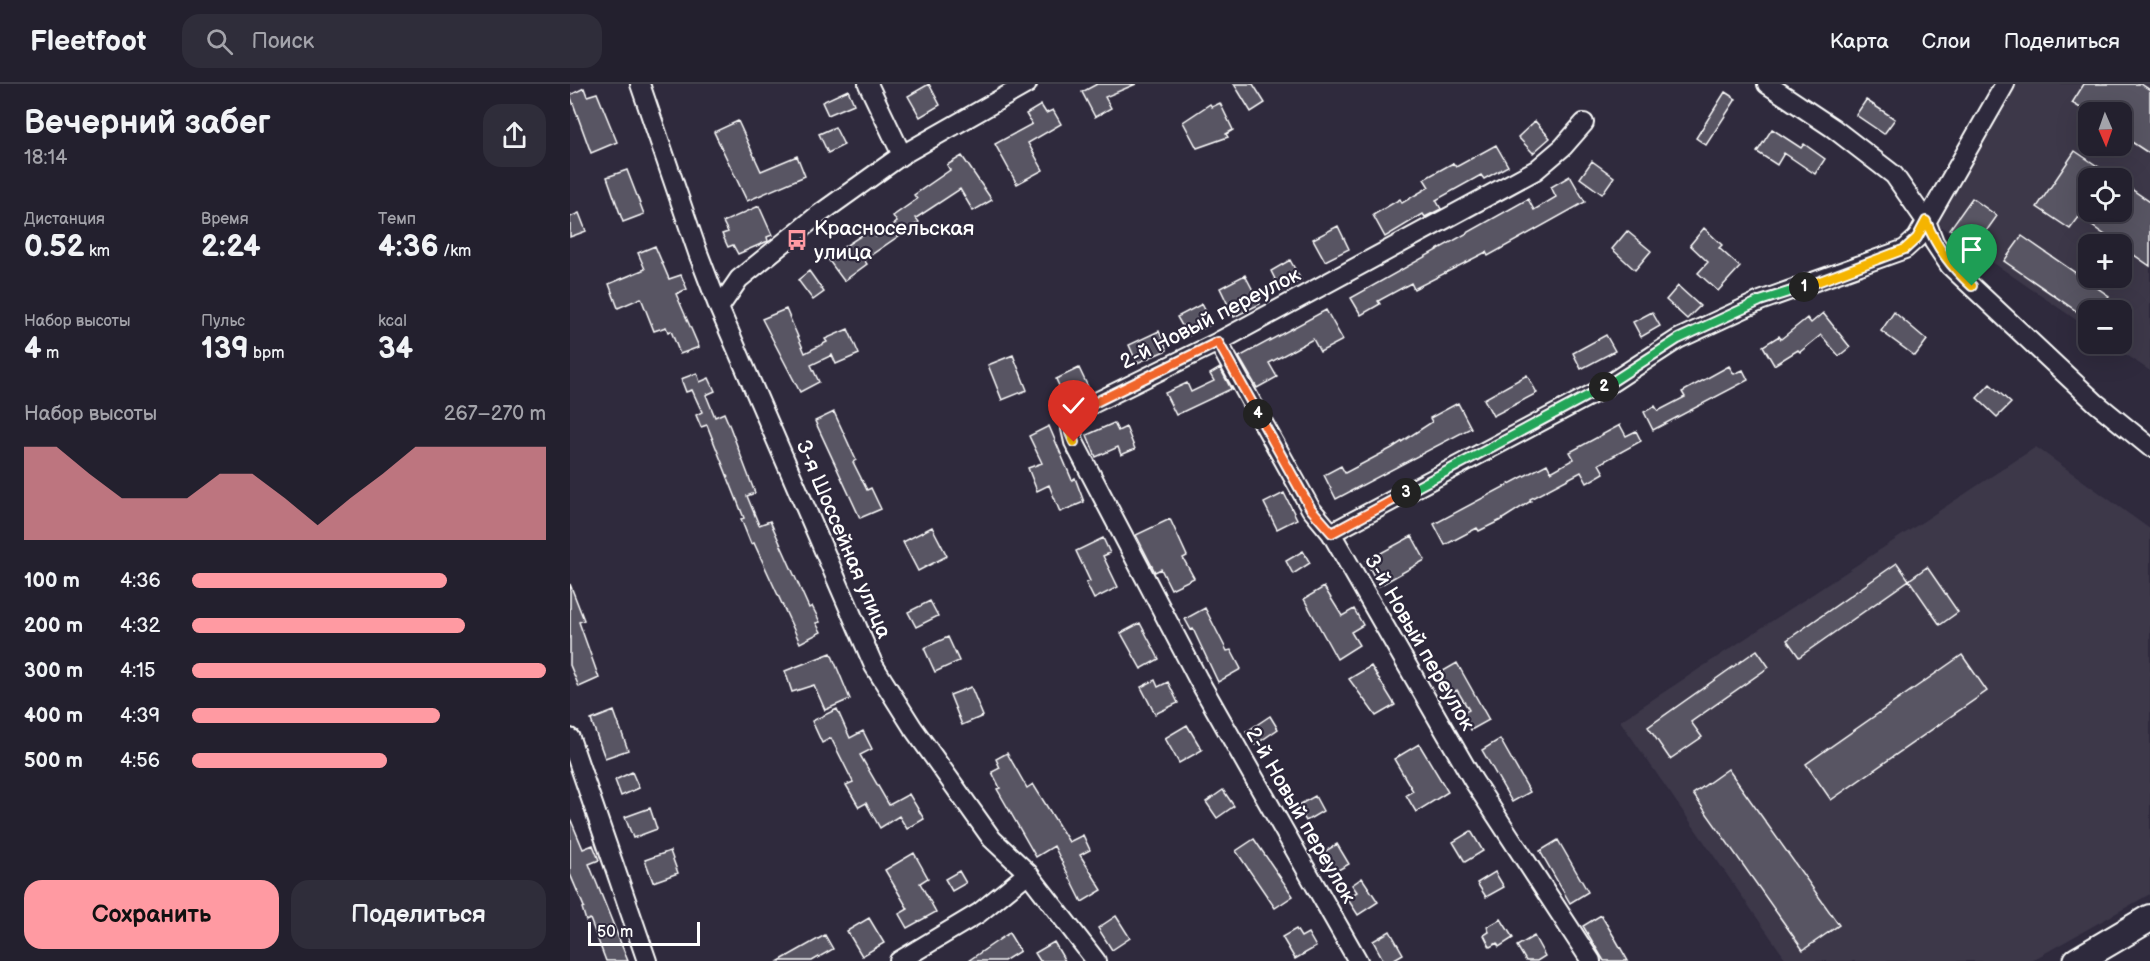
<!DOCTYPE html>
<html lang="ru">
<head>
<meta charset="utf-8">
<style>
  :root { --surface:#23202e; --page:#2f2d3a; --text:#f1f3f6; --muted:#a3a3aa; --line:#403e4a; --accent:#ff9aa2 }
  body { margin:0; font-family:"Balsamiq Sans",sans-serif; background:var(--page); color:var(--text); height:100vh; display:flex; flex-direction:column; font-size:22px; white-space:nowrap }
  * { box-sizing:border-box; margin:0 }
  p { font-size:20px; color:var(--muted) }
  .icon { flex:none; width:33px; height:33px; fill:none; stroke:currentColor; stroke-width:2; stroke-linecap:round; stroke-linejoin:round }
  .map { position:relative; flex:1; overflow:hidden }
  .drawer { display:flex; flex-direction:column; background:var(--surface); width:570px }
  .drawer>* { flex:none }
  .needle { width:39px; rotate:178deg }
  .buttons { position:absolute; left:1508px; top:18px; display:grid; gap:12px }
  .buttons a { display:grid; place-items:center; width:54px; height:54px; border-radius:12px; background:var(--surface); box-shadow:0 6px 24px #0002,0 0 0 2px var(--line); font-size:30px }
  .scale { position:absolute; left:18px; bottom:15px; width:112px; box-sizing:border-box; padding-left:6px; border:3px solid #fff; border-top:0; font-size:16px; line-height:21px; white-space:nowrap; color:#fff; -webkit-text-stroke:4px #2f2a3d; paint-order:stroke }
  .pin { position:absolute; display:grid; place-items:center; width:51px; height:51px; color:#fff; margin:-62px -26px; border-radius:50% 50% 50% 0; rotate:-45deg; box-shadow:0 0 6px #0007 }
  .pin .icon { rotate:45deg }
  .km { position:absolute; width:30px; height:30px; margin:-15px; border-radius:50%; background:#222; color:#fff; font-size:16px; line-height:30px; text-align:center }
  .round { display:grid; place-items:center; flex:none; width:63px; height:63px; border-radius:18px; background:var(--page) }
  .headline { display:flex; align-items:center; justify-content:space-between; height:102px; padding:0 24px }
  h1 { font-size:33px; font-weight:700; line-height:45px }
  .metrics { display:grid; grid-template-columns:repeat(3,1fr); gap:9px; height:102px; padding:6px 24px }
  .metrics div { display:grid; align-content:center }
  .metrics b { font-size:30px; font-weight:700 }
  .metrics small { font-size:16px; font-weight:400 }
  .metrics p { font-size:16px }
  .chart { height:168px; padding:12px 24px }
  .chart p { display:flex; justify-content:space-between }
  .chart svg { width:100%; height:108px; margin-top:6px; fill:var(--accent); opacity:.7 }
  .primary-button { display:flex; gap:12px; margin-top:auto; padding:12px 24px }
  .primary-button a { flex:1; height:69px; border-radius:18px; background:var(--accent); color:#111; font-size:24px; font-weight:700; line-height:69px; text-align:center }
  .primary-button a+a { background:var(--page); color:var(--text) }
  ul { padding:0 24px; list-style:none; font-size:20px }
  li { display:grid; grid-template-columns:96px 72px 1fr; align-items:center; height:45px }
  li i { height:15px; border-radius:8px; background:var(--accent) }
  header { display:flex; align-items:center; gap:36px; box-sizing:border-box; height:84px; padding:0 30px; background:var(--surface); border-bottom:2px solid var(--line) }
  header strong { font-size:28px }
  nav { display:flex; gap:33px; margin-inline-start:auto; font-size:21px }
  .search { width:420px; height:54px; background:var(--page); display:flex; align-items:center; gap:15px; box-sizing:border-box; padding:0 21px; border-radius:18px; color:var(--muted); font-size:22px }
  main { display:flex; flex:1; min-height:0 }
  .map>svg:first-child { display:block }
  .built { fill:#3c3749; fill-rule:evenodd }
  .building { fill:#595564; stroke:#fff; stroke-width:1.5 }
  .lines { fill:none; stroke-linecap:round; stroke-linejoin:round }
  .street-casing { stroke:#fff; stroke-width:22 }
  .secondary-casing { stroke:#fff; stroke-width:30 }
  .street { stroke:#2f2a3d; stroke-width:18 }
  .secondary { stroke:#2f2a3d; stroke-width:26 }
  .split-1-casing { stroke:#fff; stroke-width:12 }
  .split-2-casing { stroke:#fff; stroke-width:12 }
  .split-3-casing { stroke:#fff; stroke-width:12 }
  .split-4-casing { stroke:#fff; stroke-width:12 }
  .split-5-casing { stroke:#fff; stroke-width:12 }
  .split-6-casing { stroke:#fff; stroke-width:12 }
  .split-1 { stroke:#f5b400; stroke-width:8 }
  .split-2 { stroke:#22a559; stroke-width:8 }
  .split-3 { stroke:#22a559; stroke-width:8 }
  .split-4 { stroke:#f0652b; stroke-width:8 }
  .split-5 { stroke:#f0652b; stroke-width:8 }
  .split-6 { stroke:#f5b400; stroke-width:8 }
  .labels { text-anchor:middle; stroke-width:4.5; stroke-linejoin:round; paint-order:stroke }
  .poi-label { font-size:21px; fill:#fff; stroke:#2f2a3d; text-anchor:start }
  .street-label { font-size:21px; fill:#fff; stroke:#2f2a3d }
</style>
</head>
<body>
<header>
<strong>Fleetfoot</strong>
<div class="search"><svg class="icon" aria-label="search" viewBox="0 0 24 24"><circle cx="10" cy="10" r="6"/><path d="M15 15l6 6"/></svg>Поиск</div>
<nav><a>Карта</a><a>Слои</a><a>Поделиться</a></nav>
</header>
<main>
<section class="drawer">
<div class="headline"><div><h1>Вечерний забег</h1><p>18:14</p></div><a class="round"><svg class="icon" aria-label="share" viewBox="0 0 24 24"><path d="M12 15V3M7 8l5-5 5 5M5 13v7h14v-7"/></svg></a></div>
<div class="metrics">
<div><p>Дистанция</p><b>0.52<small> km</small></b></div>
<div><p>Время</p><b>2:24</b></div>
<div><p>Темп</p><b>4:36<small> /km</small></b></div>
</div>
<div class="metrics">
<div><p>Набор высоты</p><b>4<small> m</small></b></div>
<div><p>Пульс</p><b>139<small> bpm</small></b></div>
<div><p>kcal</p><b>34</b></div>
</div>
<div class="chart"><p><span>Набор высоты</span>267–270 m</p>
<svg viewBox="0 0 160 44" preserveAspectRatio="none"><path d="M0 44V6L10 6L20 17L30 27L40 27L50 27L60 17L70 17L80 27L90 38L100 27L110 17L120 6L130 6L140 6L150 6L160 6V44z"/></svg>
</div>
<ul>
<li><b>100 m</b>4:36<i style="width:72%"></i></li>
<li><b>200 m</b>4:32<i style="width:77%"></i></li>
<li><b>300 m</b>4:15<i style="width:100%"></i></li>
<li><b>400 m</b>4:39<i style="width:70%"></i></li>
<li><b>500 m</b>4:56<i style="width:55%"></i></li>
</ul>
<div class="primary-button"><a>Сохранить</a><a>Поделиться</a></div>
</section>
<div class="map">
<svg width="1580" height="877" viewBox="0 0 1580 877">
  <rect width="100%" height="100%" fill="#2f2a3d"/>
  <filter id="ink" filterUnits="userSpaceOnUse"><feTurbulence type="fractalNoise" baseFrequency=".0167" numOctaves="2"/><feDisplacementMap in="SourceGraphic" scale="12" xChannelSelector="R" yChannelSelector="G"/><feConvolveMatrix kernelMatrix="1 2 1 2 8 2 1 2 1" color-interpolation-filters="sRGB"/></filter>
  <g filter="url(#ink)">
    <!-- built -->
    <path class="built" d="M1446,0h134v287l-39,-27h10v-34h-33v18l-154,-106zM1518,28h33v34h-33zM1518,94h33v34h-33zM1518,160h33v34h-33z
      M1466,363l114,82v365l-119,67h-244l-167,-240z"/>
    <!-- building -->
    <path class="building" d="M359,0l11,21 -20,12 -12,-21z
      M527,0h39l-31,13 6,11 -16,9 -13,-25z
      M664,0h19l12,19 -14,9z
      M1514,0h57l9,6v64l-29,-19v-23h-34l-15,-9z
      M14,4l3,8 10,-3 20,49 -26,11 -21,-58z
      M278,6l6,14 -26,11 -6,-13z
      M1155,8l11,7 -30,46 -10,-7z
      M1296,16l29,19 -11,15 -28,-19z
      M650,19l13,27 -7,4 2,3 -31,11 -14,-26 27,-18 2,3z
      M471,21l5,8 7,-3 8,14 -33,19 15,27 -26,14 -22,-40 37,-20 -6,-10z
      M168,37l23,50 36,-15 8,20 -58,25 -33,-69z
      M965,37l15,17 -17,15 -15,-16z
      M265,43l9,18 -16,8 -9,-19z
      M1202,45l29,19 3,-4 21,15 -10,15 -31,-21 -7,12 -20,-13z
      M926,61l12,21 -24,13 -3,-4 -45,25 5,9 -16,8 -2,-3 -38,23 -12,-22 27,-16 2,4 27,-16 -5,-8 29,-16 3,4z
      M1505,67l40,27h-27v34h33v-30l29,20v64l-71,-49 -9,12 -33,-22z
      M392,72l30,44 -19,11 -13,-22 -44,29 3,4 -55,38 3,4 -23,17 -17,-23 44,-29 5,8 21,-15 -4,-6 24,-17 -3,-4 36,-25 -3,-5z
      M1022,77l22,16 -12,17 -22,-16z
      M57,86l17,44 -21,8 -16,-45z
      M1000,92l15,26 -97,54 -2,-4 -72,37 -3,-6 -33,18 2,3 -19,11 -10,-17 177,-99 6,11 22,-13 -5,-10z
      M1402,114l25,18 -22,31 -25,-18z
      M189,122l13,29 -5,2 1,4 -30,13 -5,-9 -5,2 -6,-13 6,-2 -5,-10z
      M9,129l7,18 -16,6v-20z
      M768,142l11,23 -24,12 -12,-22z
      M1134,144l18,17 -3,3 21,19 -22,24 -20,-18 10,-11 -18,-17z
      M1057,147l24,20 -16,19 -23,-21z
      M1452,152l87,60 -10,14h-11v9l-84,-58z
      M85,162l14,33 12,-4 6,14 -11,5 23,53 -19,7 -9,-23 -3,1 -2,-5 -12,4 -13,-33 -23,10 -9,-24 36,-15 -7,-16z
      M720,176l11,20 -20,11 -10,-20z
      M239,187l15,21 -11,8 -15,-20z
      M675,191l15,29 -26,13 -14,-29z
      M1108,202l22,20 -13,13 -21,-19z
      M632,220l10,20 -24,12 -11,-19z
      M216,225l19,44 22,-11 -2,-3 23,-10 11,25 -23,10 -4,-9 -21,10 8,17 -19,10 -38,-73z
      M756,226l17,30 -23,12 -7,-13 -44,24 8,14 -20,11 -18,-31z
      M1082,228l8,14 -19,11 -8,-15z
      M1324,228l33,28 -12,16 -34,-25z
      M1253,229l27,34 -11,9 -18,-21 -21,17 -2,-2 -24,15 -11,-19 16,-10 2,3 26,-21 4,5z
      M589,247l8,19 -30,13 -8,-18z
      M1036,251l9,16 -34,18 -8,-16z
      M443,271l14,35 -25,10 -14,-35z
      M1159,282l5,8 9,-4 5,10 -95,50 -9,-18 11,-6 3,5 27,-14 -3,-5z
      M509,284l9,19 -23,12 -9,-20z
      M650,284l11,21 -55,26 -11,-22 22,-10 4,9 23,-11 -4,-7z
      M127,289l3,9 9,-4 6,13 -9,4 9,22 9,-4 6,14 25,66 -8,3 12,29 11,-4 39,87 3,-2 8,16 -4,1 5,9 -21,11 -46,-100 -3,1 -10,-25 3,-1 -37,-93 -6,2 -5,-12 6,-3 -10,-22 -6,2 -5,-13z
      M957,291l10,18 -44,23 -9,-17z
      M1420,300l21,19 -14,14 -20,-19z
      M888,319l13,25 -135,71 -12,-24 17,-9 4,7 47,-25 40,-26 -2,-4z
      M264,328l22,48 -3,2 14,28 4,-2 10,21 -21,9 -45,-97z
      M544,339l4,8 8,-4 9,22 -14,6 -3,-8 -22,10 -9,-22z
      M1050,341l6,11 10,-5 5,10 -42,23 5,9 -17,10 -6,-11 -51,27 1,2 -30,19 -22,11 -2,-3 -32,17 -11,-21 113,-60 4,8 23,-13 -4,-7z
      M479,342l23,54 3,-2 9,24 -24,10 -11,-27 -12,6 -9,-23 14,-5 -13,-27z
      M714,409l13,26 -20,10 -13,-26z
      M600,435l17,37 -4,2 11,20 -23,11 -10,-20 -6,3 -19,-37z
      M362,443l15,29 -29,15 -15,-29z
      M842,452l13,24 -46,26 -13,-25z
      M533,454l7,15 -7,3 15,31 -24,12 -8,-16 4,-2 -14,-30z
      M733,467l7,12 -17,11 -7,-13z
      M1327,479l12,17 -110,77 -12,-17z
      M1357,483l31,45 -18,13 -31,-45z
      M0,500l14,36 -5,2 20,56 -20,9 -9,-22z
      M754,503l18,29 12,-7 9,16 -12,7 8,13 -22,14 -33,-60z
      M360,517l8,15 -22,11 -8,-15z
      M635,524l22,43 4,-1 10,19 -23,13 -25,-53 -2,1 -6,-11z
      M570,539l19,36 -18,10 -20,-36z
      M378,553l11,24 -24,11 -11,-24z
      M1187,566l12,17 -78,55 11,15 -32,22 -22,-32z
      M261,569l19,46 -25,11 -11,-25 -22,7 -7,-21z
      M1392,571l25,36 -156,109 -25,-36z
      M887,579l32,57 -18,10 -10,-16 8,-4 -12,-20 -7,4 -12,-20z
      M801,582l24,39 -19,11 -27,-37z
      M585,596l3,7 10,-5 10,21 -23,11 -14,-27z
      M401,603l12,29 -21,9 -12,-30z
      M267,625l13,29 13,-7 9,18 -12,6 29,50 20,-11 15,25 -17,10 -8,-13 -19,12 -14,-25 -7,4 -13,-22 7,-3 -22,-44 -9,5 -10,-22z
      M44,627l14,39 -23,8 -14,-38z
      M700,632l8,13 -23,16 -9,-13z
      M617,641l15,25 -23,13 -14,-25z
      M930,655l30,53 -18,10 -30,-52z
      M849,660l29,48 -32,20 -10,-17 7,-4 -19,-32z
      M437,669l20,35 6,-4 36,58 14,-7 7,15 -10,5 22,35 -20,12 -28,-56 -18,11 -39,-68 3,-1 -8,-16 8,-4 -4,-9z
      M1158,685l111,156 -36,25 -110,-156z
      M62,688l7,16 -18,8 -6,-16z
      M653,706l11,16 -17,12 -11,-16z
      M745,712l8,15 -17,10 -9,-15z
      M80,724l7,21 -24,9 -8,-21z
      M0,734l13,31 10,-4 6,15 -10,4 39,97h-22l-16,-42 -4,2 -4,-13 2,-1 -14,-33z
      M901,747l12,20 -18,11 -12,-20z
      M684,755l39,57 -18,12 -39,-57z
      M988,756l30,52 -18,11 -30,-52z
      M767,760l12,20 -18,10 -12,-19z
      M100,767l8,22 -25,9 -8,-22z
      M344,769l14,25 -8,5 16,29 -29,16 -8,-14 9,-5 -23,-39z
      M389,787l7,12 -14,8 -7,-12z
      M925,788l9,15 -18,10 -9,-14z
      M792,794l16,24 -20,13 -11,-17 10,-6 -5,-7z
      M1031,831l15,25 12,21h-24l-21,-35z
      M546,832l14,22 -18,12 -14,-22z
      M299,834l15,25 -22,13 -15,-25z
      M931,835l12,19 -14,9 -2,-4 -7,4 -6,-12 5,-3 -2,-5z
      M726,845l5,8 7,-4 8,14 -21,12 -13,-22z
      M820,847l13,23 -12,7h-7l-11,-20z
      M439,849l11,18 -16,10h-36z
      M255,851l8,14 -21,12h-33z
      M964,852l11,20 -8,5h-11l-9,-15z
      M484,858l11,19h-25l-5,-8z"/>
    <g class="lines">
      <defs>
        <path id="street" d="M70,0l58,169 21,55 155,358 39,62 79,111 36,34 68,88
          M298,0l34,71
          M1197,0l66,44 61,47 32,46 8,21 16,24 146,137 54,44
          M149,224l20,-29 79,-64 84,-60 125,-71
          M648,258l93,167 20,24 142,247 118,181
          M761,449l269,-143 78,-51 82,-38 145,-52 12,-11 88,-154
          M0,654l77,223
          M329,877l80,-48 49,-40
          M788,877l-160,-282 -124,-237 -4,-18 12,-15 136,-67 318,-172 27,-23 21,-24"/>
        <path id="secondary" d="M1507,877l73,-43"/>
      </defs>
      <!-- street casing -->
      <use href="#street" class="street-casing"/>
      <!-- secondary casing -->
      <use href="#secondary" class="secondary-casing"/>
      <!-- street -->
      <use href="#street" class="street"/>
      <!-- secondary -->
      <use href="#secondary" class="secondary"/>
    </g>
  </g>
  <g class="lines" filter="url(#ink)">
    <defs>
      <path id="split-1" d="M1234,203l101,-38 12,-11 9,-17c11,27 25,46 46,65"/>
      <path id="split-2" d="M1034,303l74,-48 82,-38 44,-14"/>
      <path id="split-3" d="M836,409l198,-106"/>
      <path id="split-4" d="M688,330l53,95 21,24 74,-40"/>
      <path id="split-5" d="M520,321l128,-63 40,72"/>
      <path id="split-6" d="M504,358l-4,-9 4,-17 16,-11"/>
    </defs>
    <!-- split-1 casing -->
    <use href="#split-1" class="split-1-casing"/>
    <!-- split-2 casing -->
    <use href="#split-2" class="split-2-casing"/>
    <!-- split-3 casing -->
    <use href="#split-3" class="split-3-casing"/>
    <!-- split-4 casing -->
    <use href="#split-4" class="split-4-casing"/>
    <!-- split-5 casing -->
    <use href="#split-5" class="split-5-casing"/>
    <!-- split-6 casing -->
    <use href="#split-6" class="split-6-casing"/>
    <!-- split-1 -->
    <use href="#split-1" class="split-1"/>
    <!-- split-2 -->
    <use href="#split-2" class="split-2"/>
    <!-- split-3 -->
    <use href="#split-3" class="split-3"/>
    <!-- split-4 -->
    <use href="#split-4" class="split-4"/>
    <!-- split-5 -->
    <use href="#split-5" class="split-5"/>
    <!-- split-6 -->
    <use href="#split-6" class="split-6"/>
  </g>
  <!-- icons -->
  <defs>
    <symbol id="bus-bare" viewBox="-9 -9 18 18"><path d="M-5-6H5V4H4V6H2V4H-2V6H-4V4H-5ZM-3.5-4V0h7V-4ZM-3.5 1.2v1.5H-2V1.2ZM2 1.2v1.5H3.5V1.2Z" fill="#ff9aa2" stroke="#2f2a3d" stroke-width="2.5" paint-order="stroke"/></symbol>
  </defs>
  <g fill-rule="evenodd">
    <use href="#bus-bare" x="212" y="141" width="30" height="30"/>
  </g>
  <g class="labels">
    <!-- poi labels -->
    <g class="poi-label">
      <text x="244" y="151">Красносельская<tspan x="244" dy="24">улица</tspan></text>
    </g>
    <!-- street labels -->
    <g class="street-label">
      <text transform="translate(640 234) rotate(-27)" y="7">2-й Новый переулок</text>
      <text transform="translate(274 455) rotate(67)" y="7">3-я Шоссейная улица</text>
      <text transform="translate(850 558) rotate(60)" y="7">3-й Новый переулок</text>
      <text transform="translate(731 731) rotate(60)" y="7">2-й Новый переулок</text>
    </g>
  </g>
</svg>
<div class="buttons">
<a><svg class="needle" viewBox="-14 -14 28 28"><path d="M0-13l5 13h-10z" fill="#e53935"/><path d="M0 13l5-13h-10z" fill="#a3a3aa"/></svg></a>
<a><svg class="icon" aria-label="locate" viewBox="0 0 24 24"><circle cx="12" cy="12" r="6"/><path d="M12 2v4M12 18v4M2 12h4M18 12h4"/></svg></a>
<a>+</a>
<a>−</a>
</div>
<div class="scale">50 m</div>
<div class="pin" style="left:1402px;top:202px;background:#1e9e55"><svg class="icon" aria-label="arrive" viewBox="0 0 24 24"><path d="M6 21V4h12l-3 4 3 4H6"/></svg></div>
<div class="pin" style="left:504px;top:358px;background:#d93025"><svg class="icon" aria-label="check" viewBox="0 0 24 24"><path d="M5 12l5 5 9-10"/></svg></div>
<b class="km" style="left:1234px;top:203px">1</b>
<b class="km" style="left:1034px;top:303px">2</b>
<b class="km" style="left:836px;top:409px">3</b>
<b class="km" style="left:688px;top:330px">4</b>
</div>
</main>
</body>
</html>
